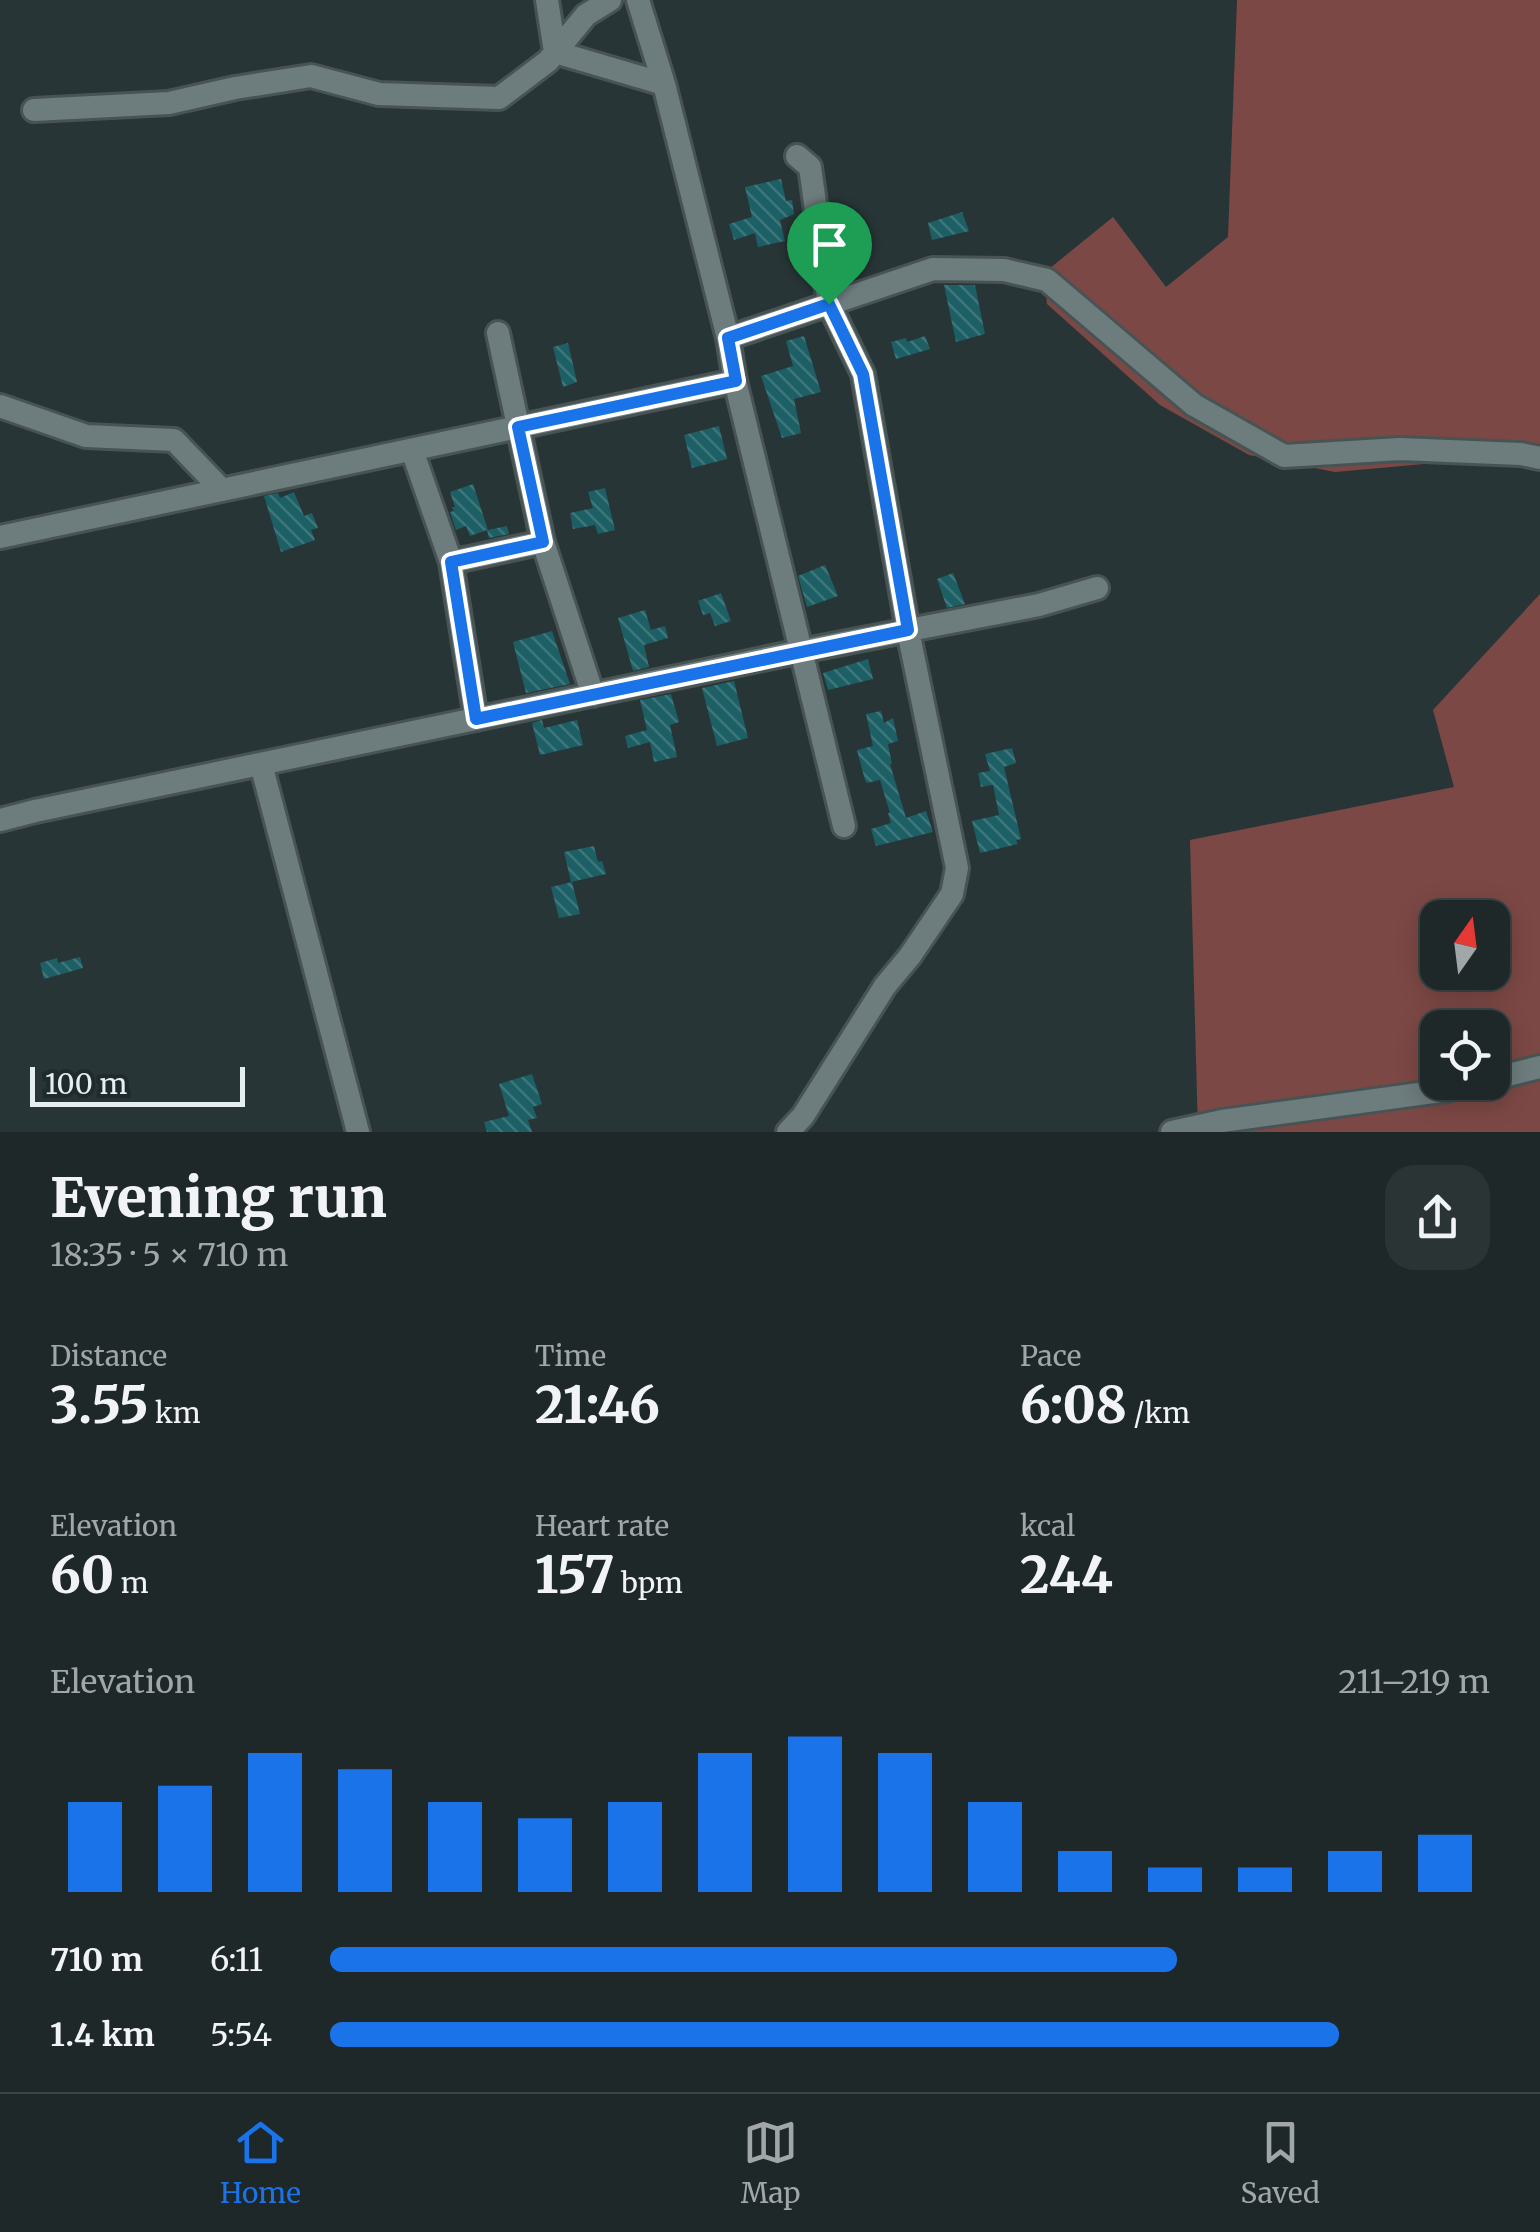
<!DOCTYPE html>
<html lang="en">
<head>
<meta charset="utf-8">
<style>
  :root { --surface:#1e2829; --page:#2b3435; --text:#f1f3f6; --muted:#a1a6a8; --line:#3c4446; --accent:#1a73e8 }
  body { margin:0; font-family:Merriweather,serif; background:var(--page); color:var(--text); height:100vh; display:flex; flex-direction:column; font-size:38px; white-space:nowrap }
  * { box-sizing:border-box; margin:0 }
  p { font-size:32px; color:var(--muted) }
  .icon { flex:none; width:55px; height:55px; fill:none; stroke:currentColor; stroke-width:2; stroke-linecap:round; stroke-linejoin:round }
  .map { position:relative; height:1132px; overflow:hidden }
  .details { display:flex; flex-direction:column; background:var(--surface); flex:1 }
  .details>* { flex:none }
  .needle { width:65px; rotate:14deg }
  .controls { position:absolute; left:1420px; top:900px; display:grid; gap:20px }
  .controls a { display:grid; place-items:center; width:90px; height:90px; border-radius:20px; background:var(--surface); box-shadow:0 5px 25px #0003,0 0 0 2px var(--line); font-size:50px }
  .scale { position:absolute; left:30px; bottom:25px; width:215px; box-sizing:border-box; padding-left:10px; border:5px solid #e6eeef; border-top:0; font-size:28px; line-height:35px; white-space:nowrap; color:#e6eeef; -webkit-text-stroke:8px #1e2b2d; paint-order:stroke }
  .pin { position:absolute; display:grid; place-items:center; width:85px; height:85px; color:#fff; margin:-102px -42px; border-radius:50% 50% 50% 0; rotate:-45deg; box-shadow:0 0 10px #0007 }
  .pin .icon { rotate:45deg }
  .round { display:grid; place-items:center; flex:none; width:105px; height:105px; border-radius:30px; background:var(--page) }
  .headline { display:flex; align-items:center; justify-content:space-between; height:170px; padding:0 50px }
  h1 { font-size:55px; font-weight:800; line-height:75px }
  .figures { display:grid; grid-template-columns:repeat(3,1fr); gap:15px; height:170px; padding:10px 50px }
  .figures div { display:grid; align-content:center }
  .figures b { font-size:50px; font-weight:800 }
  .figures small { font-size:28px; font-weight:400 }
  .figures p { font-size:28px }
  .chart { height:280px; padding:20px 50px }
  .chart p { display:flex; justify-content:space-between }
  .chart svg { width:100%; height:180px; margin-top:10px; stroke:var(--accent); stroke-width:6 }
  ul { padding:0 50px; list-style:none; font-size:32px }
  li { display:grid; grid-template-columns:160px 120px 1fr; align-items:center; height:75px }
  li i { height:25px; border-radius:12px; background:var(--accent) }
  .tabs { display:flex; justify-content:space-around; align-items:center; height:140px; border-top:2px solid var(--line); background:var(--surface); font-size:28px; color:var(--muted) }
  .tabs a { display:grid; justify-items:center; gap:5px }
  .tabs .on { color:var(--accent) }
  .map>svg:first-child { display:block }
  .grass { fill:#7c4845; fill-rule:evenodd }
  .building { fill:url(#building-back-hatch) }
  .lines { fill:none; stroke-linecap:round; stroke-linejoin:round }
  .minor-casing { stroke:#485354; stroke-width:28 }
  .minor { stroke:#6d7c7d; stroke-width:22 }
  .route-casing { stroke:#fff; stroke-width:20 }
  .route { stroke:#1a73e8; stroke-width:12 }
</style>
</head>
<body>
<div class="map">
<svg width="1540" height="1132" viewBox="0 0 1540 1132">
  <defs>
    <pattern id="building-back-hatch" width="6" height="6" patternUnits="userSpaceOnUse" patternTransform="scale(2.5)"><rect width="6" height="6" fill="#1c5f65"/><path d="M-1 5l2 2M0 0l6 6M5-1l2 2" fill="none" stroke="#3d767b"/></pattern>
  </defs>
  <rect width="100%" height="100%" fill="#283537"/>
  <!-- grass -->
  <path class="grass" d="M1237,0h303v470l-29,-5 -87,-1 -89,8 -86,-17 -89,-50 -113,-101 -3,-31 69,-56 53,70 62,-50z
    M1540,594v538h-342l-8,-292 264,-53 -21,-77zM1438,918h54v54h-54zM1438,1028h54v54h-54z"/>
  <!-- building -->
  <path class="building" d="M781,179l5,22 6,-1 2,14 -14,6 5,21 -27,6 -3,-14 -21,7 -5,-16 23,-7 -7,-30z
    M962,212l7,19 -37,9 -4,-17z
    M944,285h31l10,49 -29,8z
    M804,336l17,56 -27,7 7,34 -19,5 -21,-62 32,-10 -7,-25z
    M925,336l5,13 -34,10 -5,-17 15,-4 1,4z
    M568,343l9,39 -14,5 -10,-40z
    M719,426l8,33 -35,9 -8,-33z
    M473,484l15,46 19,-4 2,8 -20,4 -2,-8 -17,6 -4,-10 -10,4 -6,-18 4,-1 -2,-4h3l-5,-15z
    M605,488l10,42 -17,4 -3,-9 -22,4 -3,-16 23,-5 -5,-16z
    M294,492l10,24 8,-3 6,15 -7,2 4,10 -34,12 -17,-56 14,-3 2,5z
    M825,565l13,31 -31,11 -9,-31z
    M953,573l12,31 -18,4 -10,-29z
    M721,593l10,28 -16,5 -5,-13 -7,2 -5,-14z
    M645,610l6,20 14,-4 3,12 -24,7 5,22 -16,4 -15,-53z
    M552,631l18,53 -44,9 -13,-51z
    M868,659l5,20 -45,11 -5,-17z
    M734,681l14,57 -31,8 -15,-58z
    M671,694l8,28 -9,3 7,32 -23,5 -4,-20 -22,6 -3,-12 22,-6 -7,-30z
    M881,711l3,12 9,-5 5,23 -10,3 4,20h-2l16,54 20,-7 7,21 -57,14 -5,-17 20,-6 -3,-10h2l-10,-33 -13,3 -2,-3 -8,-30 16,-4 -7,-32z
    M542,720l2,8 33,-8 6,25 -43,10 -8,-32z
    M1012,748l4,15 -12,4 17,72 -5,1 2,4 -38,9 -8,-32 27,-6 -6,-30 -12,2 -3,-14 12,-2 -5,-17z
    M594,846l4,16 4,-1 4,13 -35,8 -7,-30z
    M572,882l8,32 -21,4 -8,-31z
    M80,957l3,11 -39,11 -4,-16 17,-5 1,5z
    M532,1074l10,30 -9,3 4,11 -9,2 4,12h-45l-3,-10 25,-6 -10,-32z"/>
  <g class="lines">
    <defs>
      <path id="minor" d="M547,0l8,52 109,32 64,254
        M638,0l26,84
        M34,110l135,-7 66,-15 76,-12 68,18 120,4 49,-37 38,-46 24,-15
        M735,381l109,445
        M0,406l86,30 88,4 48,50
        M412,450l39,112 92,-20 -45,-209
        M0,537l735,-156 -7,-43 205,-69 71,1 43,10 147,125 90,51 116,-7 121,5 19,4
        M543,542l50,153
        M451,562l25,157
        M261,764l97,368
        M0,820l35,-9 766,-160 238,-46 58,-17
        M1492,1079l48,-12
        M788,1132l15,-16 82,-130 25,-30 42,-62 5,-26 -49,-237 -45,-257 -34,-70 -19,-137 -13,-11
        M1172,1132l50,-11 226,-31 30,-8"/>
    </defs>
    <!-- minor casing -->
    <use href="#minor" class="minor-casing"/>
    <!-- minor -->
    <use href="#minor" class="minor"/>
  </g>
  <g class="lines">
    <defs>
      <path id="route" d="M829,304l34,70 45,256 -432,89 -25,-157 92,-20 -25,-115 218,-46 -8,-43z"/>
    </defs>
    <!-- route casing -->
    <use href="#route" class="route-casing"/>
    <!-- route -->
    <use href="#route" class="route"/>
  </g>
</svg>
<div class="controls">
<a><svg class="needle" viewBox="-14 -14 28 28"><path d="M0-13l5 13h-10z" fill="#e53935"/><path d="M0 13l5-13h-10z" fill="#a1a6a8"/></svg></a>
<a><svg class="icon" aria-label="locate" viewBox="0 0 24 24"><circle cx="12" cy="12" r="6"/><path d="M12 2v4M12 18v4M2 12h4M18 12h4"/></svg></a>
</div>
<div class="scale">100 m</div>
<div class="pin" style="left:829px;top:304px;background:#1e9e55"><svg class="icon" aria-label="arrive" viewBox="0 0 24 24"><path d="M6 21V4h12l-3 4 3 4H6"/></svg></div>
</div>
<section class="details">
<div class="headline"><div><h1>Evening run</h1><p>18:35 · 5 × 710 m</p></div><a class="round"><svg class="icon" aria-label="share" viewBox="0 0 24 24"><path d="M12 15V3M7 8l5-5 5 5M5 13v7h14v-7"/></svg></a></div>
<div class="figures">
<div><p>Distance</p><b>3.55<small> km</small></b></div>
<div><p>Time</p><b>21:46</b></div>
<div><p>Pace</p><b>6:08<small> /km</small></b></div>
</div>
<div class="figures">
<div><p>Elevation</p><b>60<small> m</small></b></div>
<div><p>Heart rate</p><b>157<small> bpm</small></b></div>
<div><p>kcal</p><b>244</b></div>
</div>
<div class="chart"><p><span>Elevation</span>211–219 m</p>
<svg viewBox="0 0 160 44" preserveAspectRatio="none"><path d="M5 44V22M15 44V18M25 44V10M35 44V14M45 44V22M55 44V26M65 44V22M75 44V10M85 44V6M95 44V10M105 44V22M115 44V34M125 44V38M135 44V38M145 44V34M155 44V30"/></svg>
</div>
<ul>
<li><b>710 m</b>6:11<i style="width:73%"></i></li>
<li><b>1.4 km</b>5:54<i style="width:87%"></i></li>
</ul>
</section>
<nav class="tabs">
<a class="on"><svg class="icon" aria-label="home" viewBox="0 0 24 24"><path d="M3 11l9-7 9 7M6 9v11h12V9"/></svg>Home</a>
<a><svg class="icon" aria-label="map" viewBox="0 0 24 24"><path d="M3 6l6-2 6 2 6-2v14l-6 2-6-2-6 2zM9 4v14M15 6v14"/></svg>Map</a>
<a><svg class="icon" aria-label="saved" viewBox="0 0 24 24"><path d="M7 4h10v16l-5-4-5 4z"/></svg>Saved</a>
</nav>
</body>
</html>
